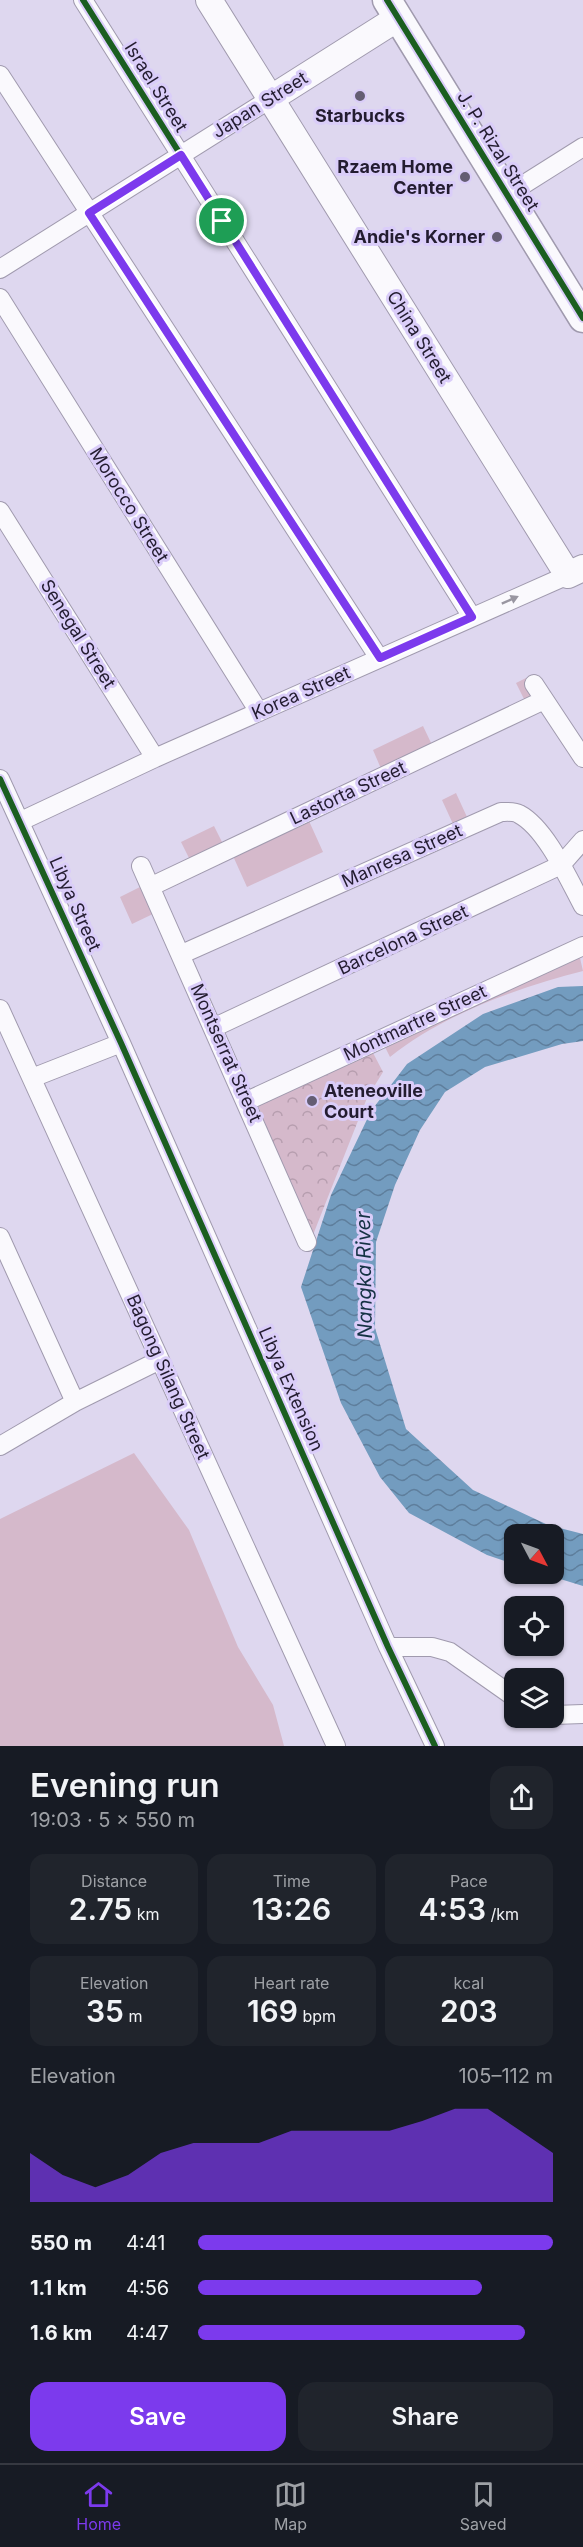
<!DOCTYPE html>
<html lang="en">
<head>
<meta charset="utf-8">
<style>
  :root { --surface:#171b24; --page:#20242c; --text:#f1f3f6; --muted:#9ea1a6; --line:#363941; --accent:#7c3aed }
  body { margin:0; font-family:Inter,sans-serif; background:var(--page); color:var(--text); height:100vh; display:flex; flex-direction:column; font-size:22px; white-space:nowrap }
  * { box-sizing:border-box; margin:0 }
  p { font-size:20px; color:var(--muted) }
  .icon { flex:none; width:33px; height:33px; fill:none; stroke:currentColor; stroke-width:2; stroke-linecap:round; stroke-linejoin:round }
  .map { position:relative; height:1746px; overflow:hidden }
  .drawer { display:flex; flex-direction:column; background:var(--surface); flex:1 }
  .drawer>* { flex:none }
  .needle { width:39px; rotate:131deg }
  .controls { position:absolute; left:504px; top:1524px; display:grid; gap:12px }
  .controls a { display:grid; place-items:center; width:60px; height:60px; border-radius:12px; background:var(--surface); box-shadow:0 2px 4px #0004; font-size:30px }
  .pin { position:absolute; display:grid; place-items:center; width:51px; height:51px; color:#fff; margin:-26px; border:3px solid #fff; border-radius:50%; box-shadow:0 2px 6px #0007 }
  .round { display:grid; place-items:center; flex:none; width:63px; height:63px; border-radius:18px; background:var(--page) }
  .overview { display:flex; align-items:center; justify-content:space-between; height:102px; padding:0 30px }
  h1 { font-size:33px; font-weight:600; line-height:45px }
  .stats { display:grid; grid-template-columns:repeat(3,1fr); gap:9px; height:102px; padding:6px 30px }
  .stats div { display:grid; align-content:center; border-radius:15px; background:var(--page); text-align:center }
  .stats b { font-size:30px; font-weight:600 }
  .stats small { font-size:16px; font-weight:400 }
  .stats p { font-size:16px }
  .chart { height:168px; padding:12px 30px }
  .chart p { display:flex; justify-content:space-between }
  .chart svg { width:100%; height:108px; margin-top:6px; fill:var(--accent); opacity:.7 }
  .primary-button { display:flex; gap:12px; margin-top:auto; padding:12px 30px }
  .primary-button a { flex:1; height:69px; border-radius:18px; background:var(--accent); color:#fff; font-size:24px; font-weight:600; line-height:69px; text-align:center }
  .primary-button a+a { background:var(--page); color:var(--text) }
  ul { padding:0 30px; list-style:none; font-size:20px }
  li { display:grid; grid-template-columns:96px 72px 1fr; align-items:center; height:45px }
  li i { height:15px; border-radius:8px; background:var(--accent) }
  .tabs { display:flex; justify-content:space-around; align-items:center; height:84px; border-top:2px solid var(--line); background:var(--surface); font-size:16px; color:var(--muted) }
  .tabs a { display:grid; justify-items:center; gap:3px }
  .tabs .selected { color:var(--accent) }
  .map>svg:first-child { display:block }
  .grass { fill:#d5b9cb }
  .park { fill:url(#park-crowns) }
  .water { fill:url(#water-waves) }
  .lines { fill:none; stroke-linecap:round; stroke-linejoin:round }
  .street-casing { stroke:#a09aae; stroke-width:20 }
  .secondary-casing { stroke:#a09aae; stroke-width:28 }
  .primary-casing { stroke:#a09aae; stroke-width:31 }
  .street { stroke:#faf9fd; stroke-width:18 }
  .secondary { stroke:#faf9fd; stroke-width:26 }
  .primary { stroke:#faf9fd; stroke-width:28 }
  .cycleway-casing { stroke:#dacdf9; stroke-width:10 }
  .cycleway { stroke:#1b5e20; stroke-width:6 }
  .oneway { fill:#9996a1 }
  .route-casing { stroke:#fff; stroke-width:12 }
  .route { stroke:#7c3aed; stroke-width:8 }
  .poi-dot { fill:#645d73; stroke:#dacdf9; stroke-width:2 }
  .labels { text-anchor:middle; stroke-width:6; stroke-linejoin:round; paint-order:stroke }
  .street-label { font-size:18px; fill:#231c30; stroke:#dacdf9 }
  .poi-label { font-size:18px; font-weight:bold; fill:#231c30; stroke:#dacdf9; text-anchor:end }
  .water-label { font-size:20px; font-style:italic; fill:#153244; stroke:#dacdf9 }
</style>
</head>
<body>
<div class="map">
<svg width="583" height="1746" viewBox="0 0 583 1746">
  <defs>
    <pattern id="park-crowns" width="20" height="18" patternUnits="userSpaceOnUse" patternTransform="scale(1.5)"><rect width="20" height="18" fill="#d5b9cb"/><path d="M2 6a3 3 0 1 1 6 0M12 15a3 3 0 1 1 6 0" fill="none" stroke="#b79eaf"/></pattern>
    <pattern id="water-waves" width="16" height="10" patternUnits="userSpaceOnUse" patternTransform="scale(1.5)"><rect width="16" height="10" fill="#739cbf"/><path d="M0 5q4-4 8 0t8 0" fill="none" stroke="#5e7e9c"/></pattern>
  </defs>
  <rect width="100%" height="100%" fill="#ded7ef"/>
  <!-- grass -->
  <path class="grass" d="M526,678l10,20 -10,5 -10,-20z
    M423,726l10,21 -51,24 -9,-21z
    M456,793l11,24 -14,7 -11,-24z
    M309,821l14,31 -76,35 -14,-31z
    M214,826l9,18 -33,16 -9,-18z
    M142,886l13,27 -23,11 -12,-27z
    M580,958l3,13c-64,16 -141,44 -193,86l-6,-12z
    M134,1453l55,77 49,117 35,58 11,41h-284v-227z"/>
  <!-- park -->
  <path class="park" d="M371,1049l12,23 -16,26 -56,142 -54,-137z"/>
  <!-- water -->
  <path class="water" d="M583,986v55l-21,3 -77,23 -40,25 -25,38 -25,55 -19,57 -1,86 31,101 67,61 75,35 35,9v52l-39,-12h10v-40h-40v30l-27,-9 -78,-42 -29,-36 -39,-74 -40,-116 30,-92 40,-84 36,-47 76,-50 75,-27z"/>
  <g class="lines">
    <defs>
      <path id="street" d="M83,0l389,617
        M0,75l379,583
        M507,195l76,-48
        M0,269l270,-170
        M0,298l259,414
        M0,511l155,247
        M534,684l49,74
        M0,779l121,264 267,604 47,99
        M21,821l134,-63 413,-183
        M141,866l166,376
        M152,886l392,-186
        M182,954l319,-142c5,0 13,-1 18,2 27,14 50,66 64,92
        M0,1009l336,737
        M215,1027l346,-162 22,-25
        M32,1078l89,-35
        M247,1101l336,-155
        M0,1237l75,165
        M0,1446l75,-44 85,-42
        M388,1647h44l18,5 64,45
        M554,1715l29,-1"/>
      <path id="secondary" d="M209,0l359,575 15,-7
        M270,99l128,-81"/>
      <path id="primary" d="M387,0l196,318"/>
    </defs>
    <!-- street casing -->
    <use href="#street" class="street-casing"/>
    <!-- secondary casing -->
    <use href="#secondary" class="secondary-casing"/>
    <!-- primary casing -->
    <use href="#primary" class="primary-casing"/>
    <!-- street -->
    <use href="#street" class="street"/>
    <!-- secondary -->
    <use href="#secondary" class="secondary"/>
    <!-- primary -->
    <use href="#primary" class="primary"/>
    <defs>
      <path id="cycleway" d="M83,0l389,617
        M387,0l196,318
        M0,779l121,264 267,604 47,99"/>
    </defs>
    <!-- cycleway casing -->
    <use href="#cycleway" class="cycleway-casing"/>
    <!-- cycleway -->
    <use href="#cycleway" class="cycleway"/>
  </g>
  <!-- one-way arrows -->
  <defs><path id="oneway-solid" d="M-6-.8H1V-3.2L6.5 0L1 3.2V.8H-6Z" transform="scale(1.5)"/></defs>
  <use class="oneway" href="#oneway-solid" transform="translate(510 600) rotate(-24)"/>
  <g class="lines">
    <defs>
      <path id="route" d="M181,155l291,462 -92,41 -291,-445z"/>
    </defs>
    <!-- route casing -->
    <use href="#route" class="route-casing"/>
    <!-- route -->
    <use href="#route" class="route"/>
  </g>
  <!-- markers -->
  <g class="poi-dot">
    <circle cx="360" cy="96" r="6"/>
    <circle cx="465" cy="177" r="6"/>
    <circle cx="497" cy="237" r="6"/>
    <circle cx="312" cy="1101" r="6"/>
  </g>
  <g class="labels">
    <!-- street labels -->
    <g class="street-label">
      <text transform="translate(156 87) rotate(58)" y="6">Israel Street</text>
      <text transform="translate(260 105) rotate(-32)" y="6">Japan Street</text>
      <text transform="translate(498 151) rotate(58)" y="6">J. P. Rizal Street</text>
      <text transform="translate(419 337) rotate(58)" y="6">China Street</text>
      <text transform="translate(129 505) rotate(58)" y="6">Morocco Street</text>
      <text transform="translate(78 634) rotate(58)" y="6">Senegal Street</text>
      <text transform="translate(301 693) rotate(-24)" y="6">Korea Street</text>
      <text transform="translate(348 793) rotate(-25)" y="6">Lastorta Street</text>
      <text transform="translate(402 856) rotate(-24)" y="6">Manresa Street</text>
      <text transform="translate(75 904) rotate(66)" y="6">Libya Street</text>
      <text transform="translate(403 940) rotate(-25)" y="6">Barcelona Street</text>
      <text transform="translate(415 1023) rotate(-25)" y="6">Montmartre Street</text>
      <text transform="translate(226 1053) rotate(66)" y="6">Montserrat Street</text>
      <text transform="translate(168 1377) rotate(66)" y="6">Bagong Silang Street</text>
      <text transform="translate(291 1389) rotate(66)" y="6">Libya Extension</text>
    </g>
    <!-- poi labels -->
    <g class="poi-label">
      <text x="360" y="122" text-anchor="middle">Starbucks</text>
      <text x="453" y="173">Rzaem Home<tspan x="453" dy="21">Center</tspan></text>
      <text x="485" y="243">Andie's Korner</text>
      <text x="324" y="1097" text-anchor="start">Ateneoville<tspan x="324" dy="21">Court</tspan></text>
    </g>
    <!-- water labels -->
    <g class="water-label">
      <text transform="translate(364 1275) rotate(-91)" y="7">Nangka River</text>
    </g>
  </g>
</svg>
<div class="controls">
<a><svg class="needle" viewBox="-14 -14 28 28"><path d="M0-13l5 13h-10z" fill="#e53935"/><path d="M0 13l5-13h-10z" fill="#9ea1a6"/></svg></a>
<a><svg class="icon" aria-label="locate" viewBox="0 0 24 24"><circle cx="12" cy="12" r="6"/><path d="M12 2v4M12 18v4M2 12h4M18 12h4"/></svg></a>
<a><svg class="icon" aria-label="layers" viewBox="0 0 24 24"><path d="M12 4l9 5-9 5-9-5zM3 14l9 5 9-5"/></svg></a>
</div>
<div class="pin" style="left:222px;top:221px;background:#1e9e55"><svg class="icon" aria-label="arrive" viewBox="0 0 24 24"><path d="M6 21V4h12l-3 4 3 4H6"/></svg></div>
</div>
<section class="drawer">
<div class="overview"><div><h1>Evening run</h1><p>19:03 · 5 × 550 m</p></div><a class="round"><svg class="icon" aria-label="share" viewBox="0 0 24 24"><path d="M12 15V3M7 8l5-5 5 5M5 13v7h14v-7"/></svg></a></div>
<div class="stats">
<div><p>Distance</p><b>2.75<small> km</small></b></div>
<div><p>Time</p><b>13:26</b></div>
<div><p>Pace</p><b>4:53<small> /km</small></b></div>
</div>
<div class="stats">
<div><p>Elevation</p><b>35<small> m</small></b></div>
<div><p>Heart rate</p><b>169<small> bpm</small></b></div>
<div><p>kcal</p><b>203</b></div>
</div>
<div class="chart"><p><span>Elevation</span>105–112 m</p>
<svg viewBox="0 0 160 44" preserveAspectRatio="none"><path d="M0 44V24L10 33L20 38L30 33L40 24L50 20L60 20L70 20L80 15L90 15L100 15L110 15L120 11L130 6L140 6L150 15L160 24V44z"/></svg>
</div>
<ul>
<li><b>550 m</b>4:41<i style="width:100%"></i></li>
<li><b>1.1 km</b>4:56<i style="width:80%"></i></li>
<li><b>1.6 km</b>4:47<i style="width:92%"></i></li>
</ul>
<div class="primary-button"><a>Save</a><a>Share</a></div>
</section>
<nav class="tabs">
<a class="selected"><svg class="icon" aria-label="home" viewBox="0 0 24 24"><path d="M3 11l9-7 9 7M6 9v11h12V9"/></svg>Home</a>
<a><svg class="icon" aria-label="map" viewBox="0 0 24 24"><path d="M3 6l6-2 6 2 6-2v14l-6 2-6-2-6 2zM9 4v14M15 6v14"/></svg>Map</a>
<a><svg class="icon" aria-label="saved" viewBox="0 0 24 24"><path d="M7 4h10v16l-5-4-5 4z"/></svg>Saved</a>
</nav>
</body>
</html>
